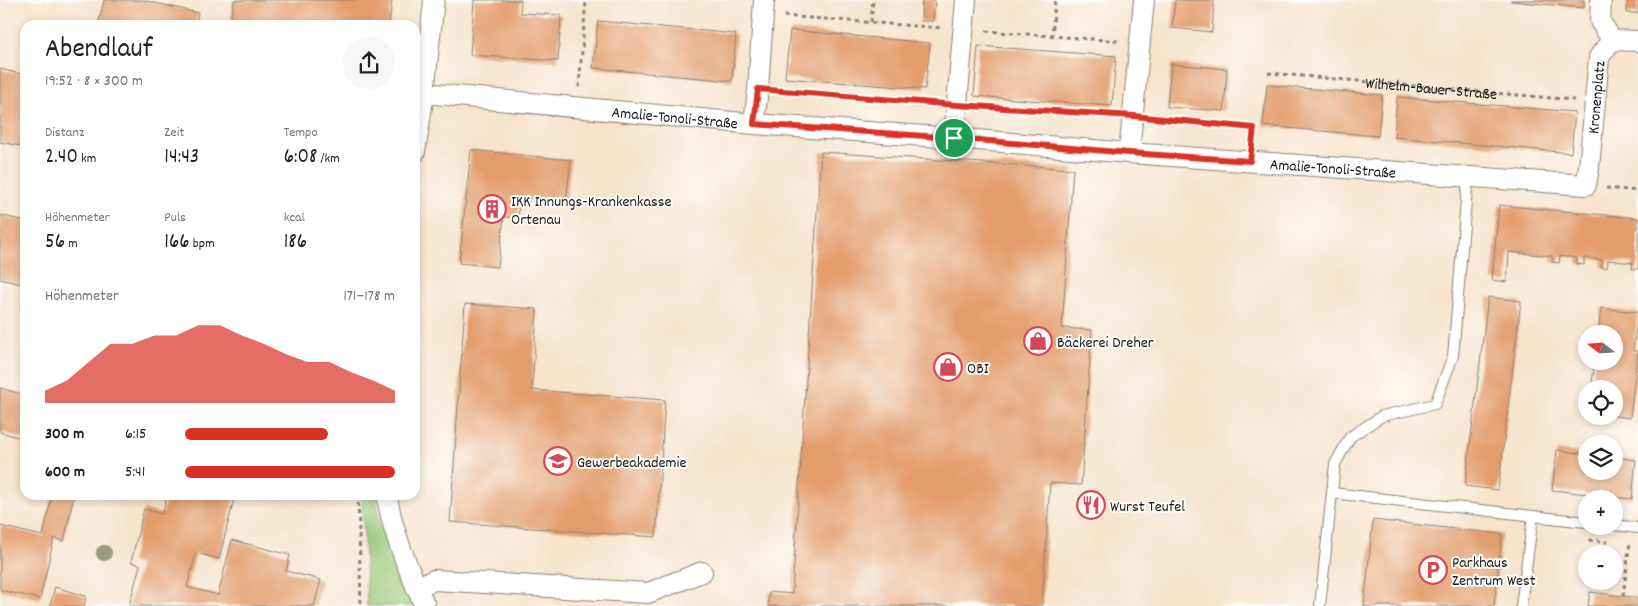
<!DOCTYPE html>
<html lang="de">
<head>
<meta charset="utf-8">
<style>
  :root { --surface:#fff; --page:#f6f6f6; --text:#222; --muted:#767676; --accent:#d93025 }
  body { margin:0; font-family:Dekko,sans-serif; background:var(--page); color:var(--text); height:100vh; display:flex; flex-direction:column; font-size:19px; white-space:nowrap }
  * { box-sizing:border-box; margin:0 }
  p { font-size:16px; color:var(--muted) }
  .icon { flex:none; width:28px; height:28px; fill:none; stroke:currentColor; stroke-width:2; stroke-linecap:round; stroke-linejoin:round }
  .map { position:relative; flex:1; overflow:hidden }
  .side { position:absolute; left:20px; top:20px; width:400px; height:480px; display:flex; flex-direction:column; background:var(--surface); border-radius:15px; box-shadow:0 2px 8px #0003 }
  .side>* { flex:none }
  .needle { width:32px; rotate:287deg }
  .tools { position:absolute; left:1578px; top:325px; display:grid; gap:10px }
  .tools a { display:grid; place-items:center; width:45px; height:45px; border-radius:50%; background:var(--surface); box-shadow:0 2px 8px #0003; font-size:25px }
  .pin { position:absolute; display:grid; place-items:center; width:42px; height:42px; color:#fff; margin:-21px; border:2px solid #fff; border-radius:50%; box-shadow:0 1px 5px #0007 }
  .round { display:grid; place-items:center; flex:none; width:52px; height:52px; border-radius:26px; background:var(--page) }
  .summary { display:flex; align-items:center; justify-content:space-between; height:85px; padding:0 25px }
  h1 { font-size:28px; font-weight:600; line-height:38px }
  .figures { display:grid; grid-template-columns:repeat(3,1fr); gap:8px; height:85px; padding:5px 25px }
  .figures div { display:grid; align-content:center }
  .figures b { font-size:21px; font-weight:600 }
  .figures small { font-size:14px; font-weight:400 }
  .figures p { font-size:14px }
  .chart { height:140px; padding:10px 25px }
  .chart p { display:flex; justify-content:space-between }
  .chart svg { width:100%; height:90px; margin-top:5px; fill:var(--accent); opacity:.7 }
  ul { padding:0 25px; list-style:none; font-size:16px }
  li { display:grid; grid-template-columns:80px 60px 1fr; align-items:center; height:38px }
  li i { height:12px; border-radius:6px; background:var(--accent) }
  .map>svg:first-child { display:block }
  .green { fill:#94c575; stroke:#587048 }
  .building { fill:#e39d6d }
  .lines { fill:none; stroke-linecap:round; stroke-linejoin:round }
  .lane-casing { stroke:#898074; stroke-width:12 }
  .street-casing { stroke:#898074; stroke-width:22 }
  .path { stroke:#898074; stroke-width:3; stroke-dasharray:4 4; stroke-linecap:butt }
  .lane { stroke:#fff; stroke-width:10 }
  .street { stroke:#fff; stroke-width:20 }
  .tree { fill:#989b7f }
  .route-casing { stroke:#fff; stroke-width:10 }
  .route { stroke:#d93025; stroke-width:6 }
  .labels { text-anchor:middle; stroke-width:4; stroke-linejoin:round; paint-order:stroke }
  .street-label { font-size:16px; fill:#1c1c1c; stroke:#fdfcf7 }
  .poi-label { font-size:16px; fill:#1c1c1c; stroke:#fdfcf7; text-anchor:start }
</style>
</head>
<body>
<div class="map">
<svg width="1638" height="606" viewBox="0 0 1638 606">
  <rect width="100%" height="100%" fill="#fdfcf7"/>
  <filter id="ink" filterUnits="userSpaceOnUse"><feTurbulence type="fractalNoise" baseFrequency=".02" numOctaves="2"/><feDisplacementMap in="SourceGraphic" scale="10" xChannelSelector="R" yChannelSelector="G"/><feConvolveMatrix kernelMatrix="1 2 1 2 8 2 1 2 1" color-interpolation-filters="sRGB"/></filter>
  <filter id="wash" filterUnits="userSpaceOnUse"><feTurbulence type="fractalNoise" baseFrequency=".0096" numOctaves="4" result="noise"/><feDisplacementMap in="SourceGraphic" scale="20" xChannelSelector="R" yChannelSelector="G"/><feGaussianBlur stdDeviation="1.12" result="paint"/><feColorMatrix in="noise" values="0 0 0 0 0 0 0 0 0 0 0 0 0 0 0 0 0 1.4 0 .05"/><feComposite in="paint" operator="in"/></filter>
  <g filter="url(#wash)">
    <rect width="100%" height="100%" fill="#f6e4cc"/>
    <!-- green -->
    <path class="green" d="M362,495h14l3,25 36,86h-48z"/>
    <g id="blocks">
      <!-- building -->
      <path class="building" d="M104,0h39l55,13 -3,12h-97z
        M234,0h158l-3,25h-178v-2h19z
        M474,0h47l-1,13 41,2 -3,46 -88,-6z
        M922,0h13l-2,21h-12z
        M1175,0h39l-2,32 -40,-4z
        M1511,0h73v8l-73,-7z
        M1627,0h11v13h-11z
        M598,21l138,13 -4,47 -139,-13z
        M790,30l140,13 -5,46 -140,-11z
        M978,46l138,10 -4,50 -138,-10z
        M1171,64l56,5 -3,42 -57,-4z
        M0,69l25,6v72l-25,-5z
        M1267,85l115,10 -4,41 -115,-10z
        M1397,97l178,15 -4,41 -177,-16z
        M471,150l100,10 -5,42 -46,-5 -2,21 -14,-1 -6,50 -39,-4z
        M821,152l252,17 -11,159 30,2 -11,155 -31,-2 -8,123h-274l1,-14 23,2z
        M1499,205l139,13v51h-6l1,-6 -25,-3 -1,8 -6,-1 1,-7 -18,-2v7l-7,-1v-6l-17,-2 -1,7 -7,-1v-6l-43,-4 -2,30 -15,-2z
        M0,215l25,6v64l-25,-6z
        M1488,297l33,4 -23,189 -33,-4z
        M465,304l72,5 -5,81 133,10 -9,137 -206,-15z
        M1601,308l37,4 -5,39h5l-8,67 -16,-2v-27h-23l4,-28h19v-27h-16z
        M0,388l25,7v44l-25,-7z
        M1557,450l29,4v17h28v-14l22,3 -4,39 -80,-9z
        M52,495h22l-10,46 -10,-3 -14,61 -40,-9v-64l43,10z
        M167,495h68l-16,64 -23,-6 -9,34 31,8 14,-55 58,15 -4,16 35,9 -7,26h-185l11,-41 -9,-3 13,-53 18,5z
        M1088,496l10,1 -3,17 -10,-2z
        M1373,520l129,14 -8,72h-130z
        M55,587l31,9 -2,10h-34z
        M1590,592l48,6v8h-50z"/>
    </g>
  </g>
  <g filter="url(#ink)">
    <use href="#blocks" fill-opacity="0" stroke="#898074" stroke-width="1"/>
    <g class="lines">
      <defs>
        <path id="lane" d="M1332,493l254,29
          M1614,525l24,3
          M1320,606l15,-142 15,-27 32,-21 53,-12 18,-48 15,-179
          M1521,606l12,-90"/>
        <g id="street">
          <path d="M1601,0l-1,21 12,19"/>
          <path d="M1612,40l26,1"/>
          <path id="s2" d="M424,93l330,31 200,14 175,15 457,32 3,-17 10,-111 13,-17"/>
          <path d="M754,124l4,-35 6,-89"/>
          <path d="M954,138l12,-138"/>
          <path d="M415,152l9,-59 10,-93"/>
          <path d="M1129,153l15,-153"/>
          <path d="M387,495c4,34 23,79 38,111"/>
          <path d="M416,587l18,-7 214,13 54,-21"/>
        </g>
      </defs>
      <!-- lane casing -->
      <use href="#lane" class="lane-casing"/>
      <!-- street casing -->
      <use href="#street" class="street-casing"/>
      <!-- path -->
      <g class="path">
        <path d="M784,16l158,12"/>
        <path d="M871,22l2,-22"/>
        <path d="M986,31l133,10"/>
        <path d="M1052,37l3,-37"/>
        <path id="s1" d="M1268,73l306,27"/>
        <path d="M579,87l7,-87"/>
        <path d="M780,91l156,12"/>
        <path d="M979,106l134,9"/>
        <path d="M1154,118l100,10 -2,13"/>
        <path d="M1606,188l32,3"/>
        <path d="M358,495l3,111"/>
        <path d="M1589,540l19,2"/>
        <path d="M1623,596l7,-54"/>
      </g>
      <!-- lane -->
      <use href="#lane" class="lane"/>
      <!-- street -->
      <use href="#street" class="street"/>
    </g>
    <!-- trees -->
    <circle class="tree" cx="104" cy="553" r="8"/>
  </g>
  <g class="lines" filter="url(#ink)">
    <defs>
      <path id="route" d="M758,89l199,16 177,11 120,12 -4,33 -121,-8 -175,-15 -200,-14z"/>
    </defs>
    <!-- route casing -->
    <use href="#route" class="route-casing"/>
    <!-- route -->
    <use href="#route" class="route"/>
  </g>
  <!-- icons -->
  <defs>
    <symbol id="building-ring" viewBox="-11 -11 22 22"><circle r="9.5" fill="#fdfcf7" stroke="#d1495b" stroke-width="1.5"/><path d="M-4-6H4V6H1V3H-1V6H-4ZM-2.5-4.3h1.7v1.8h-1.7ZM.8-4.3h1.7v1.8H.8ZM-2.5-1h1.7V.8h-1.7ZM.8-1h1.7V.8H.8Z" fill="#d1495b"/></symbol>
    <symbol id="shop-ring" viewBox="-11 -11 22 22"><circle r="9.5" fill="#fdfcf7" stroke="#d1495b" stroke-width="1.5"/><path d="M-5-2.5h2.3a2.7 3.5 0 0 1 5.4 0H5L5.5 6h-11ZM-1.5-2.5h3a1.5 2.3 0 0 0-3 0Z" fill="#d1495b"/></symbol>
    <symbol id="school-ring" viewBox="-11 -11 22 22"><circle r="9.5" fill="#fdfcf7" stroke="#d1495b" stroke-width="1.5"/><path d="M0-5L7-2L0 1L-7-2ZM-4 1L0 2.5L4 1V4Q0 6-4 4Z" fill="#d1495b"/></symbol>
    <symbol id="restaurant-ring" viewBox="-11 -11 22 22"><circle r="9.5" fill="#fdfcf7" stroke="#d1495b" stroke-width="1.5"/><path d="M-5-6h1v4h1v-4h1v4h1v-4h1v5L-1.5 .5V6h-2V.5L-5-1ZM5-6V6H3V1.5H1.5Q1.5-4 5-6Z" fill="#d1495b"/></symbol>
    <symbol id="parking-ring" viewBox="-11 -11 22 22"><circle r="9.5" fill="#fdfcf7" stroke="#d1495b" stroke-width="1.5"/><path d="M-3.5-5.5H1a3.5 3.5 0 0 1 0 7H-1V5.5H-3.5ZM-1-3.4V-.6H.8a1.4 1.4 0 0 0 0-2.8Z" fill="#d1495b"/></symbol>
  </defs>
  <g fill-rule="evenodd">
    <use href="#building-ring" x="476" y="193" width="32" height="32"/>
    <use href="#shop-ring" x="1022" y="325" width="32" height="32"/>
    <use href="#shop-ring" x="932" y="351" width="32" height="32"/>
    <use href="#school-ring" x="542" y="445" width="32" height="32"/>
    <use href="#restaurant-ring" x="1075" y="489" width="32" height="32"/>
    <use href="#parking-ring" x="1417" y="554" width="32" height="32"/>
  </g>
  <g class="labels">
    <!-- street labels -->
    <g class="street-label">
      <text dy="6" stroke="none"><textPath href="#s1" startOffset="164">Wilhelm-Bauer-Straße</textPath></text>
      <text dy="6" stroke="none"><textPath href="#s2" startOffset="1254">Kronenplatz</textPath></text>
      <text dy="6" stroke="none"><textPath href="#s2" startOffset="252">Amalie-Tonoli-Straße</textPath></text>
      <text dy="6" stroke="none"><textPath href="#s2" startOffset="912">Amalie-Tonoli-Straße</textPath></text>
    </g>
    <!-- poi labels -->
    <g class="poi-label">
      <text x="511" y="206">IKK Innungs-Krankenkasse<tspan x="511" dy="18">Ortenau</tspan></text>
      <text x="1057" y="347">Bäckerei Dreher</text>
      <text x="967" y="373">OBI</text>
      <text x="577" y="467">Gewerbeakademie</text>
      <text x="1110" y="511">Wurst Teufel</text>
      <text x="1452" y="567">Parkhaus<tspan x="1452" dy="18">Zentrum West</tspan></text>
    </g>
  </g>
</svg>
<div class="tools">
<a><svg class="needle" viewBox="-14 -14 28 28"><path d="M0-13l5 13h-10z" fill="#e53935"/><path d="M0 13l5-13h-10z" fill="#767676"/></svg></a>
<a><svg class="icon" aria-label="locate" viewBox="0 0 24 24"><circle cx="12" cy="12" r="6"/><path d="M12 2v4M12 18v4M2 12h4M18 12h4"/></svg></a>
<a><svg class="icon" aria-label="layers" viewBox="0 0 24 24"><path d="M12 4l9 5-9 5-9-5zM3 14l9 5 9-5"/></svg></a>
<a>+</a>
<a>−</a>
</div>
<div class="pin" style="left:954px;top:138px;background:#1e9e55"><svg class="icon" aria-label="arrive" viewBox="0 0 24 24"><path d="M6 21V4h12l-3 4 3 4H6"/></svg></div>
<section class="side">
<div class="summary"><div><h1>Abendlauf</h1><p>19:52 · 8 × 300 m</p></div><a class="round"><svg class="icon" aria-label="share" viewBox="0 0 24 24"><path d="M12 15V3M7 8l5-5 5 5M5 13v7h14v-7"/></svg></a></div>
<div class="figures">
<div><p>Distanz</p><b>2.40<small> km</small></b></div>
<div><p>Zeit</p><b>14:43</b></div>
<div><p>Tempo</p><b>6:08<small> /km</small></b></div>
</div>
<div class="figures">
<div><p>Höhenmeter</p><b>56<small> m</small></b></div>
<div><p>Puls</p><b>166<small> bpm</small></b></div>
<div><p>kcal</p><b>186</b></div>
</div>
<div class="chart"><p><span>Höhenmeter</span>171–178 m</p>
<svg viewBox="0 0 160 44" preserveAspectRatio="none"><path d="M0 44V38L10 33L20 24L30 15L40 15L50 11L60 11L70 6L80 6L90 11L100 15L110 20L120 24L130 24L140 29L150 33L160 38V44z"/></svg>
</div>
<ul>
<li><b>300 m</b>6:15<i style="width:68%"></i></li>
<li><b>600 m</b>5:41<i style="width:100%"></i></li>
</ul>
</section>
</div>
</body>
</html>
